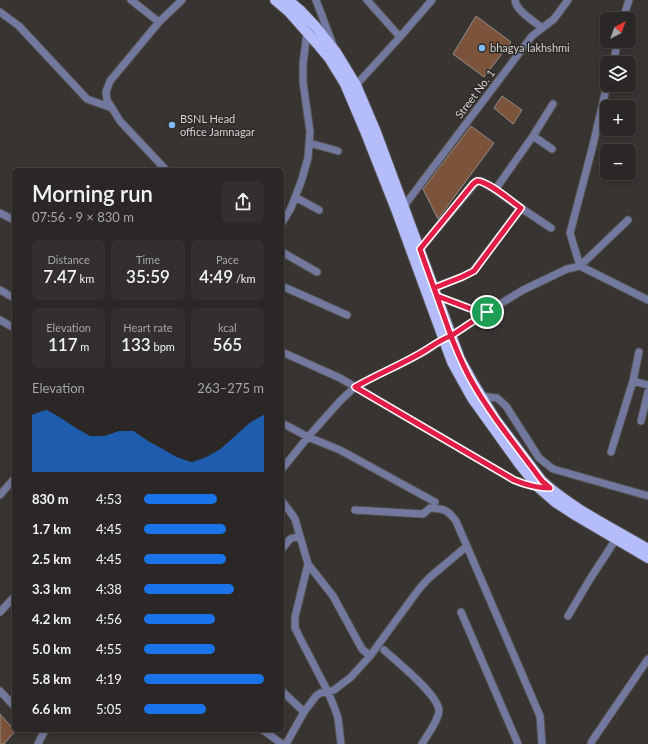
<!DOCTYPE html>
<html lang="en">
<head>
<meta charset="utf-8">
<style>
  :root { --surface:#2a2726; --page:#322f2e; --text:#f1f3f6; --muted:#a5a5a7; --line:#464443; --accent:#1a73e8 }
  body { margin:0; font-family:Lato,sans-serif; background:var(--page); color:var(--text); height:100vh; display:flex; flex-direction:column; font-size:15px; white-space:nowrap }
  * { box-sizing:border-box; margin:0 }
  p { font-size:13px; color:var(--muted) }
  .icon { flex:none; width:22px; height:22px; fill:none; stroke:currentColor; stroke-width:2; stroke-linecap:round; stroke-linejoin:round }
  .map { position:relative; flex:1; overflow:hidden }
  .drawer { position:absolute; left:12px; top:168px; width:272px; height:564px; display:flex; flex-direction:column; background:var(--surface); border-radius:6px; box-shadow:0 2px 6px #0003,0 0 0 1px var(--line) }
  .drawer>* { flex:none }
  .needle { width:26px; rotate:41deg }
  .tools { position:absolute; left:600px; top:12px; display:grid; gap:8px }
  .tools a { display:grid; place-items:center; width:36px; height:36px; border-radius:6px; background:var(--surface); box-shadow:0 2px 6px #0003,0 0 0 1px var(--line); font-size:20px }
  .pin { position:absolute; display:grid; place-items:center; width:34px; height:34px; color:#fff; margin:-17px; border:2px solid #fff; border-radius:50%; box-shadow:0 1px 4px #0007 }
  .round { display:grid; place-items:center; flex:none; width:42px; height:42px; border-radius:6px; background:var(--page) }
  .headline { display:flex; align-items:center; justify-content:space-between; height:68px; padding:0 20px }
  h1 { font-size:22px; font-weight:600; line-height:30px }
  .stats { display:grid; grid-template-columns:repeat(3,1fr); gap:6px; height:68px; padding:4px 20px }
  .stats div { display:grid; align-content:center; border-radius:6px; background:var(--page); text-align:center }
  .stats b { font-size:17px; font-weight:600 }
  .stats small { font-size:11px; font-weight:400 }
  .stats p { font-size:11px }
  .chart { height:112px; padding:8px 20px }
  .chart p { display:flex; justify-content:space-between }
  .chart svg { width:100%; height:72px; margin-top:4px; fill:var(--accent); opacity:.7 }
  ul { padding:0 20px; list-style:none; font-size:13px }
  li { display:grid; grid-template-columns:64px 48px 1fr; align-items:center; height:30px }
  li i { height:10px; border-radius:5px; background:var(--accent) }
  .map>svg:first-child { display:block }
  .building { fill:#7c533b; stroke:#928d8a }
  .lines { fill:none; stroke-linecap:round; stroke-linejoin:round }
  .street-casing { stroke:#54504e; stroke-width:9 }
  .primary-casing { stroke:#54504e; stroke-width:12 }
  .street { stroke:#73799e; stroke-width:7 }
  .primary { stroke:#b4bdfa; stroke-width:10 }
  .route-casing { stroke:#fff; stroke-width:8 }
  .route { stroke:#e11d48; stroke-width:5 }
  .poi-dot { fill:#83bcfb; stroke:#2e2a28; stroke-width:1.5 }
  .labels { text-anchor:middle; stroke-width:3; stroke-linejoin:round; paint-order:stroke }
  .poi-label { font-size:11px; fill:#d4d2d0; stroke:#2e2a28; text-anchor:start }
  .street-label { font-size:11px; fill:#d4d2d0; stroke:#2e2a28 }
</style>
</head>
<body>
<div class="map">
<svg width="648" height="744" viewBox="0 0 648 744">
  <rect width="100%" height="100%" fill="#383432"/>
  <!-- building -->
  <path class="building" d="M476,16l35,26 -27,35 -31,-23z
    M502,96l20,14 -9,14 -19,-16z
    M471,126l23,17 -56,76 -15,-30z
    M0,714l15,17 -11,13h-4z"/>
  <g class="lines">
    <defs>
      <path id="street" d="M131,0l28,22
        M316,0l17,45
        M367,0l33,37
        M515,0c1,11 19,21 27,28
        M0,12l19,14 68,73 25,9
        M623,19l6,-19
        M613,63l5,-22
        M356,85l44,-48 32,-37
        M607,85l-15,64 -22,84 10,33 48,-46
        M533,136l19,13
        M309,143l29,8
        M166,170l-46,-49 -8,-13 -5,-8 -1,-8 4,-11 49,-59 23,-22
        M495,190l26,18 30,20
        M295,197l24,13
        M404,206l128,-170 22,-17 14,-19
        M0,213l14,7
        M282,223l9,-15 10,-26 7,-24 2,-26 -7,-50v-18l4,-32
        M420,249l57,-68h4l14,9 38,-54 20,-32
        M282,252l35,20
        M282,286l65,29
        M433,288l29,-11 11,-6 48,-63
        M0,290l14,8
        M437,296l37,14 13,2
        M0,320l14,8
        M282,352l58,26 174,102 14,5 11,3
        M633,381l15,4
        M481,396l16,2 9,8 33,52 14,11 95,27
        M641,421l7,-29
        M282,423l26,14 32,13 95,52
        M611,452l22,-71 6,-29
        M282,469l26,-32 32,-36 15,-14 16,-9 30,-14 26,-14 16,-11 8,-3 36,-24 36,-22 44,-21 13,-3 68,34
        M0,495l14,-16
        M282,501l9,12 4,6 13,45 -13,53v11l5,10 28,54 7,17 3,9 3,26
        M355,510l68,4 7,-6c14,1 17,1 26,13l84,195 2,28
        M282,549l8,-10 9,-3
        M308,564l25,32 29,53 8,7
        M0,612l14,-15
        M461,612l57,132
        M568,616l22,-37 28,-43
        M384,650c12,11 55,45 55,61 -1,11 -12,24 -17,33
        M0,691l14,15
        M282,691l22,21
        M263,730l19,14
        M38,744l7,-14
        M286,744l18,-32 12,-16 4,-3 8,-1 6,-2 17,-13 19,-21 49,-67 10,-11 38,-32
        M591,744l1,-3 56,-82"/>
      <path id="primary" d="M275,0l14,12 30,34 10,12 16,26 20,47 32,81 55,150 20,36 48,67 19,23 16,14 20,13 73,43
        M288,0l12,10 16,17 20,25 20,33 20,47 84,227 12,22 24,39 46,61c30,28 71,47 106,68"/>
    </defs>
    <!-- street casing -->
    <use href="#street" class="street-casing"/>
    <!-- primary casing -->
    <use href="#primary" class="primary-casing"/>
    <!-- street -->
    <use href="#street" class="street"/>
    <!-- primary -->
    <use href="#primary" class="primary"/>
  </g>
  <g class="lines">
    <defs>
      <path id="route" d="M487,312l-13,-2 -37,-14 -3,-8 28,-11 12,-6 47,-63c-10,-7 -33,-27 -44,-27l-4,3 -53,65 31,87c-12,4 -21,12 -32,18 -21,12 -43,21 -64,33l159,93c12,5 23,8 36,8l-8,-7c-24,-33 -51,-65 -71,-101 -8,-14 -14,-29 -20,-44l36,-24"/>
    </defs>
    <!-- route casing -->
    <use href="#route" class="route-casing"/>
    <!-- route -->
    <use href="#route" class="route"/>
  </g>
  <!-- markers -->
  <g class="poi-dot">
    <circle cx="482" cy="48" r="4"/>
    <circle cx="172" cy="125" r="4"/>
  </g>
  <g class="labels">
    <!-- poi labels -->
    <g class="poi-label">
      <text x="490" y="52">bhagya lakhshmi</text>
      <text x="180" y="123">BSNL Head<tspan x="180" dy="13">office Jamnagar</tspan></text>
    </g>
    <!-- street labels -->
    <g class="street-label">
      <text transform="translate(475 94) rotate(-53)" y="4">Street No. 1</text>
    </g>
  </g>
</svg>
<div class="tools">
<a><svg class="needle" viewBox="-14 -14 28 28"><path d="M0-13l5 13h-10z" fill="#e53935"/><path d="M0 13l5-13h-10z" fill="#a5a5a7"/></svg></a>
<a><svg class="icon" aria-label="layers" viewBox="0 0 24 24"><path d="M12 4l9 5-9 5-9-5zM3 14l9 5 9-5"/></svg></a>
<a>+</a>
<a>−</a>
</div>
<div class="pin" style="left:487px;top:312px;background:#1e9e55"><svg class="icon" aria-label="arrive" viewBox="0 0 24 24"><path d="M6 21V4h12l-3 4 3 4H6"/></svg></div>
<section class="drawer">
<div class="headline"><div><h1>Morning run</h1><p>07:56 · 9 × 830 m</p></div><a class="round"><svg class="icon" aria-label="share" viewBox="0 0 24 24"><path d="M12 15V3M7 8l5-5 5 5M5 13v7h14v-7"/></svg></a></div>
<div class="stats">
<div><p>Distance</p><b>7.47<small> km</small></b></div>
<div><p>Time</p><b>35:59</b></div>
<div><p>Pace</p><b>4:49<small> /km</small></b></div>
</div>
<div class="stats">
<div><p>Elevation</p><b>117<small> m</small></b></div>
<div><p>Heart rate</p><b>133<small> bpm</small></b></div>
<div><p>kcal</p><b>565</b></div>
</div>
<div class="chart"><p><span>Elevation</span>263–275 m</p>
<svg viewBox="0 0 160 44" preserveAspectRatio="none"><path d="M0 44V9L10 6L20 11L30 17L40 22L50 22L60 19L70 19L80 25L90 30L100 35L110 38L120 35L130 30L140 22L150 14L160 9V44z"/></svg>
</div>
<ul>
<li><b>830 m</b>4:53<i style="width:61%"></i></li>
<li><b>1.7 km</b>4:45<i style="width:68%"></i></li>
<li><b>2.5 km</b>4:45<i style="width:68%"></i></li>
<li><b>3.3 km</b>4:38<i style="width:75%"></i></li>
<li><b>4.2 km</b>4:56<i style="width:59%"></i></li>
<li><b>5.0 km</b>4:55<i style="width:59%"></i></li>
<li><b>5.8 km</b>4:19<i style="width:100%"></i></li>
<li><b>6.6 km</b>5:05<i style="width:52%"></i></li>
</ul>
</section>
</div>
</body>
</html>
